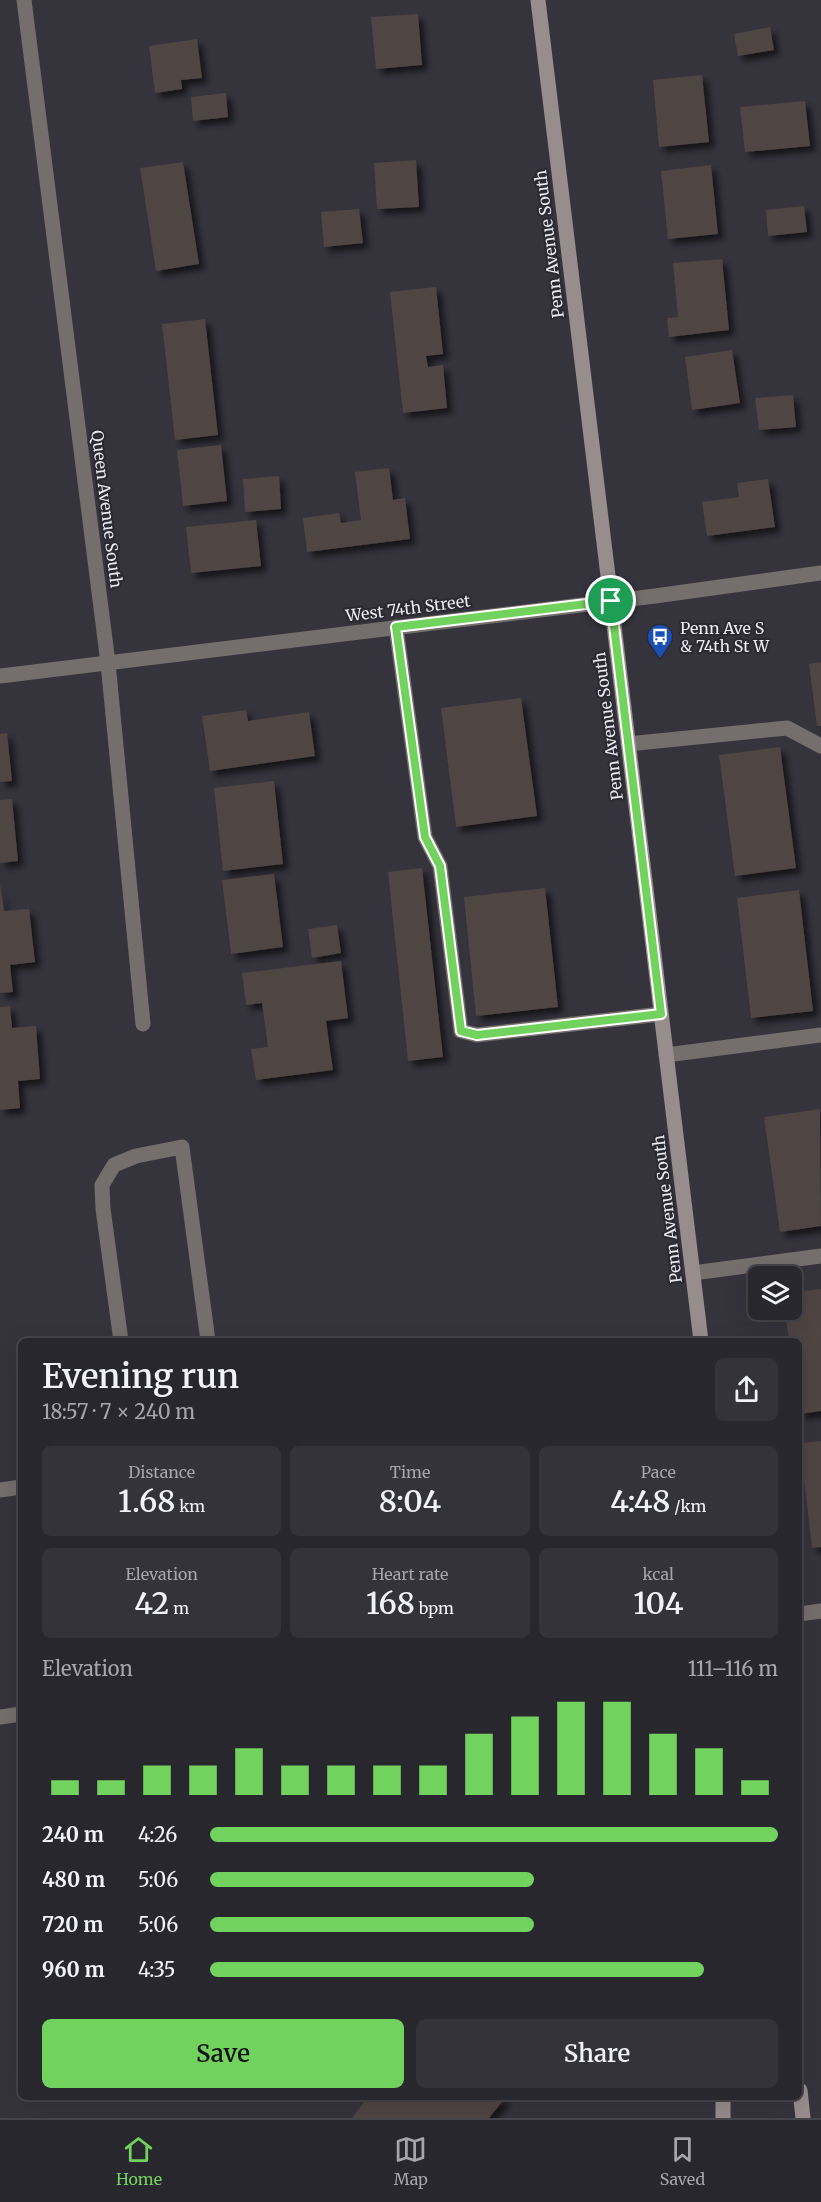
<!DOCTYPE html>
<html lang="en">
<head>
<meta charset="utf-8">
<style>
  :root { --surface:#28272e; --page:#34333a; --text:#f1f3f6; --muted:#a5a5aa; --line:#44444a; --accent:#72d25e }
  body { margin:0; font-family:Merriweather,serif; background:var(--page); color:var(--text); height:100vh; display:flex; flex-direction:column; font-size:22px; white-space:nowrap }
  * { box-sizing:border-box; margin:0 }
  p { font-size:20px; color:var(--muted) }
  .icon { flex:none; width:33px; height:33px; fill:none; stroke:currentColor; stroke-width:2; stroke-linecap:round; stroke-linejoin:round }
  .map { position:relative; flex:1; overflow:hidden }
  .sheet { position:absolute; left:18px; top:1338px; width:784px; height:762px; display:flex; flex-direction:column; background:var(--surface); border-radius:9px; box-shadow:0 6px 24px #0002,0 0 0 2px var(--line) }
  .sheet>* { flex:none }
  .controls { position:absolute; left:748px; top:1266px; display:grid; gap:12px }
  .controls a { display:grid; place-items:center; width:54px; height:54px; border-radius:9px; background:var(--surface); box-shadow:0 6px 24px #0002,0 0 0 2px var(--line); font-size:30px }
  .pin { position:absolute; display:grid; place-items:center; width:51px; height:51px; color:#fff; margin:-26px; border:3px solid #fff; border-radius:50%; box-shadow:0 2px 6px #0007 }
  .round { display:grid; place-items:center; flex:none; width:63px; height:63px; border-radius:9px; background:var(--page) }
  .summary { display:flex; align-items:center; justify-content:space-between; height:102px; padding:0 24px }
  h1 { font-size:33px; font-weight:600; line-height:45px }
  .figures { display:grid; grid-template-columns:repeat(3,1fr); gap:9px; height:102px; padding:6px 24px }
  .figures div { display:grid; align-content:center; border-radius:9px; background:var(--page); text-align:center }
  .figures b { font-size:30px; font-weight:600 }
  .figures small { font-size:16px; font-weight:400 }
  .figures p { font-size:16px }
  .chart { height:168px; padding:12px 24px }
  .chart p { display:flex; justify-content:space-between }
  .chart svg { width:100%; height:108px; margin-top:6px; stroke:var(--accent); stroke-width:6 }
  .action { display:flex; gap:12px; margin-top:auto; padding:12px 24px }
  .action a { flex:1; height:69px; border-radius:9px; background:var(--accent); color:#111; font-size:24px; font-weight:600; line-height:69px; text-align:center }
  .action a+a { background:var(--page); color:var(--text) }
  ul { padding:0 24px; list-style:none; font-size:20px }
  li { display:grid; grid-template-columns:96px 72px 1fr; align-items:center; height:45px }
  li i { height:15px; border-radius:8px; background:var(--accent) }
  .dock { display:flex; justify-content:space-around; align-items:center; height:84px; border-top:2px solid var(--line); background:var(--surface); font-size:16px; color:var(--muted) }
  .dock a { display:grid; justify-items:center; gap:3px }
  .dock .active { color:var(--accent) }
  .map>svg:first-child { display:block }
  .building { fill:#4f4443; filter:url(#shadow) }
  .lines { fill:none; stroke-linecap:round; stroke-linejoin:round }
  .service { stroke:#746e6d; stroke-width:15 }
  .minor { stroke:#746e6d; stroke-width:15 }
  .secondary { stroke:#968d8c; stroke-width:15 }
  .route-casing { stroke:#fff; stroke-width:12 }
  .route { stroke:#72d25e; stroke-width:8 }
  .labels { text-anchor:middle; stroke-width:4.5; stroke-linejoin:round; paint-order:stroke }
  .street-label { font-size:16px; fill:#eaeaf0; stroke:#2b2a33 }
  .poi-label { font-size:16px; fill:#eaeaf0; stroke:#2b2a33; text-anchor:start }
</style>
</head>
<body>
<div class="map">
<svg width="821" height="2118" viewBox="0 0 821 2118">
  <defs>
    <filter id="shadow"><feDropShadow dx="5.5" dy="5.5" stdDeviation="3" flood-color="#0009"/></filter>
  </defs>
  <rect width="100%" height="100%" fill="#35343d"/>
  <!-- building -->
  <path class="building" d="M418,14l4,51 -46,4 -5,-52z
    M770,27l4,23 -36,6 -4,-22z
    M197,39l5,39 -21,2 1,9 -27,4 -6,-47z
    M702,75l7,67 -50,5 -6,-67z
    M226,93l2,24 -35,4 -2,-24z
    M805,101l5,45 -65,6 -5,-45z
    M416,160l3,47 -42,2 -3,-46z
    M183,162l16,102 -43,7 -16,-103z
    M711,165l7,69 -50,5 -7,-68z
    M804,206l3,26 -39,4 -2,-26z
    M359,209l4,34 -39,4 -3,-35z
    M722,259l7,71 -60,7 -2,-19 11,-1 -5,-54z
    M436,287l7,67 -17,2 2,11 15,-2 4,43 -44,5 -13,-121z
    M205,319l13,116 -43,5 -13,-116z
    M732,350l8,53 -48,7 -7,-53z
    M793,395l3,32 -37,3 -4,-32z
    M221,445l6,56 -44,5 -6,-56z
    M389,468l4,32 12,-2 5,41 -103,13 -4,-34 36,-5 2,10 20,-3 -6,-48z
    M279,476l2,33 -36,3 -2,-33z
    M768,479l7,48 -68,9 -5,-34 37,-5 -2,-14z
    M256,520l5,46 -70,7 -5,-46z
    M821,662v64h-4l-8,-62z
    M521,698l16,118 -81,11 -15,-119z
    M246,710l2,11 61,-9 6,44 -105,15 -8,-55z
    M7,733l5,48 -12,1v-48z
    M780,747l16,121 -61,8 -16,-121z
    M274,781l9,83 -60,7 -9,-83z
    M12,799l6,62 -18,2v-63z
    M422,868l21,189 -35,4 -20,-189z
    M274,874l9,73 -52,7 -9,-74z
    M0,884l4,27 25,-2 6,53 -25,3 3,27 -13,1z
    M545,888l13,119 -82,9 -12,-119z
    M799,890l14,121 -62,7 -14,-120z
    M337,925l4,28 -29,5 -4,-29z
    M341,961l7,57 -22,3 7,49 -77,10 -5,-31 17,-2 -6,-44 -16,2 -4,-32z
    M10,1006l2,22 24,-2 4,53 -22,2 2,27 -20,2v-103z
    M820,1109l1,117 -41,6 -16,-115z
    M821,1289v122l-21,3v-73h-11l-4,-31h7v-18z
    M821,1441v106l-9,1 -12,-105z
    M368,2097h138l-17,21h-137z"/>
  <g class="lines">
    <!-- service -->
    <path class="service" d="M396,627l29,210 15,29 21,165 16,4 184,-21
      M628,744l159,-16 34,18
      M666,1055l155,-20
      M693,1273l128,-17
      M121,1341l-18,-132 -1,-24 12,-20 22,-9 46,-9 26,194
      M0,1490l21,-3"/>
    <!-- minor -->
    <path class="minor" d="M24,0l84,663 35,361
      M0,676l655,-80 166,-23
      M800,1614l21,-3
      M0,1717l21,-3"/>
    <!-- secondary -->
    <path class="secondary" d="M538,0l163,1341
      M800,2090l3,28
      M723,2097v21"/>
  </g>
  <g class="lines">
    <defs>
      <path id="route" d="M611,601l50,413 -184,21 -16,-4 -21,-165 -15,-29 -29,-210z"/>
    </defs>
    <!-- route casing -->
    <use href="#route" class="route-casing"/>
    <!-- route -->
    <use href="#route" class="route"/>
  </g>
  <!-- icons -->
  <defs>
    <symbol id="bus-pin" viewBox="-11 -11 22 30"><path d="M0 17L-7.5 6A9.5 9.5 0 1 1 7.5 6Z" fill="#1a4fb4" stroke="#2b2a33"/><path d="M-5-6H5V4H4V6H2V4H-2V6H-4V4H-5ZM-3.5-4V0h7V-4ZM-3.5 1.2v1.5H-2V1.2ZM2 1.2v1.5H3.5V1.2Z" fill="#fff"/></symbol>
  </defs>
  <g fill-rule="evenodd">
    <use href="#bus-pin" x="645" y="622" width="30" height="40"/>
  </g>
  <g class="labels">
    <!-- street labels -->
    <g class="street-label">
      <text transform="translate(549 244) rotate(-97)" y="6">Penn Avenue South</text>
      <text transform="translate(107 509) rotate(83)" y="6">Queen Avenue South</text>
      <text transform="translate(408 608) rotate(-7)" y="6">West 74th Street</text>
      <text transform="translate(608 726) rotate(-97)" y="6">Penn Avenue South</text>
      <text transform="translate(667 1209) rotate(-97)" y="6">Penn Avenue South</text>
    </g>
    <!-- poi labels -->
    <g class="poi-label">
      <text x="680" y="634">Penn Ave S<tspan x="680" dy="18">&amp; 74th St W</tspan></text>
    </g>
  </g>
</svg>
<div class="controls">
<a><svg class="icon" aria-label="layers" viewBox="0 0 24 24"><path d="M12 4l9 5-9 5-9-5zM3 14l9 5 9-5"/></svg></a>
</div>
<div class="pin" style="left:611px;top:601px;background:#1e9e55"><svg class="icon" aria-label="arrive" viewBox="0 0 24 24"><path d="M6 21V4h12l-3 4 3 4H6"/></svg></div>
<section class="sheet">
<div class="summary"><div><h1>Evening run</h1><p>18:57 · 7 × 240 m</p></div><a class="round"><svg class="icon" aria-label="share" viewBox="0 0 24 24"><path d="M12 15V3M7 8l5-5 5 5M5 13v7h14v-7"/></svg></a></div>
<div class="figures">
<div><p>Distance</p><b>1.68<small> km</small></b></div>
<div><p>Time</p><b>8:04</b></div>
<div><p>Pace</p><b>4:48<small> /km</small></b></div>
</div>
<div class="figures">
<div><p>Elevation</p><b>42<small> m</small></b></div>
<div><p>Heart rate</p><b>168<small> bpm</small></b></div>
<div><p>kcal</p><b>104</b></div>
</div>
<div class="chart"><p><span>Elevation</span>111–116 m</p>
<svg viewBox="0 0 160 44" preserveAspectRatio="none"><path d="M5 44V38M15 44V38M25 44V32M35 44V32M45 44V25M55 44V32M65 44V32M75 44V32M85 44V32M95 44V19M105 44V12M115 44V6M125 44V6M135 44V19M145 44V25M155 44V38"/></svg>
</div>
<ul>
<li><b>240 m</b>4:26<i style="width:100%"></i></li>
<li><b>480 m</b>5:06<i style="width:57%"></i></li>
<li><b>720 m</b>5:06<i style="width:57%"></i></li>
<li><b>960 m</b>4:35<i style="width:87%"></i></li>
</ul>
<div class="action"><a>Save</a><a>Share</a></div>
</section>
</div>
<nav class="dock">
<a class="active"><svg class="icon" aria-label="home" viewBox="0 0 24 24"><path d="M3 11l9-7 9 7M6 9v11h12V9"/></svg>Home</a>
<a><svg class="icon" aria-label="map" viewBox="0 0 24 24"><path d="M3 6l6-2 6 2 6-2v14l-6 2-6-2-6 2zM9 4v14M15 6v14"/></svg>Map</a>
<a><svg class="icon" aria-label="saved" viewBox="0 0 24 24"><path d="M7 4h10v16l-5-4-5 4z"/></svg>Saved</a>
</nav>
</body>
</html>
